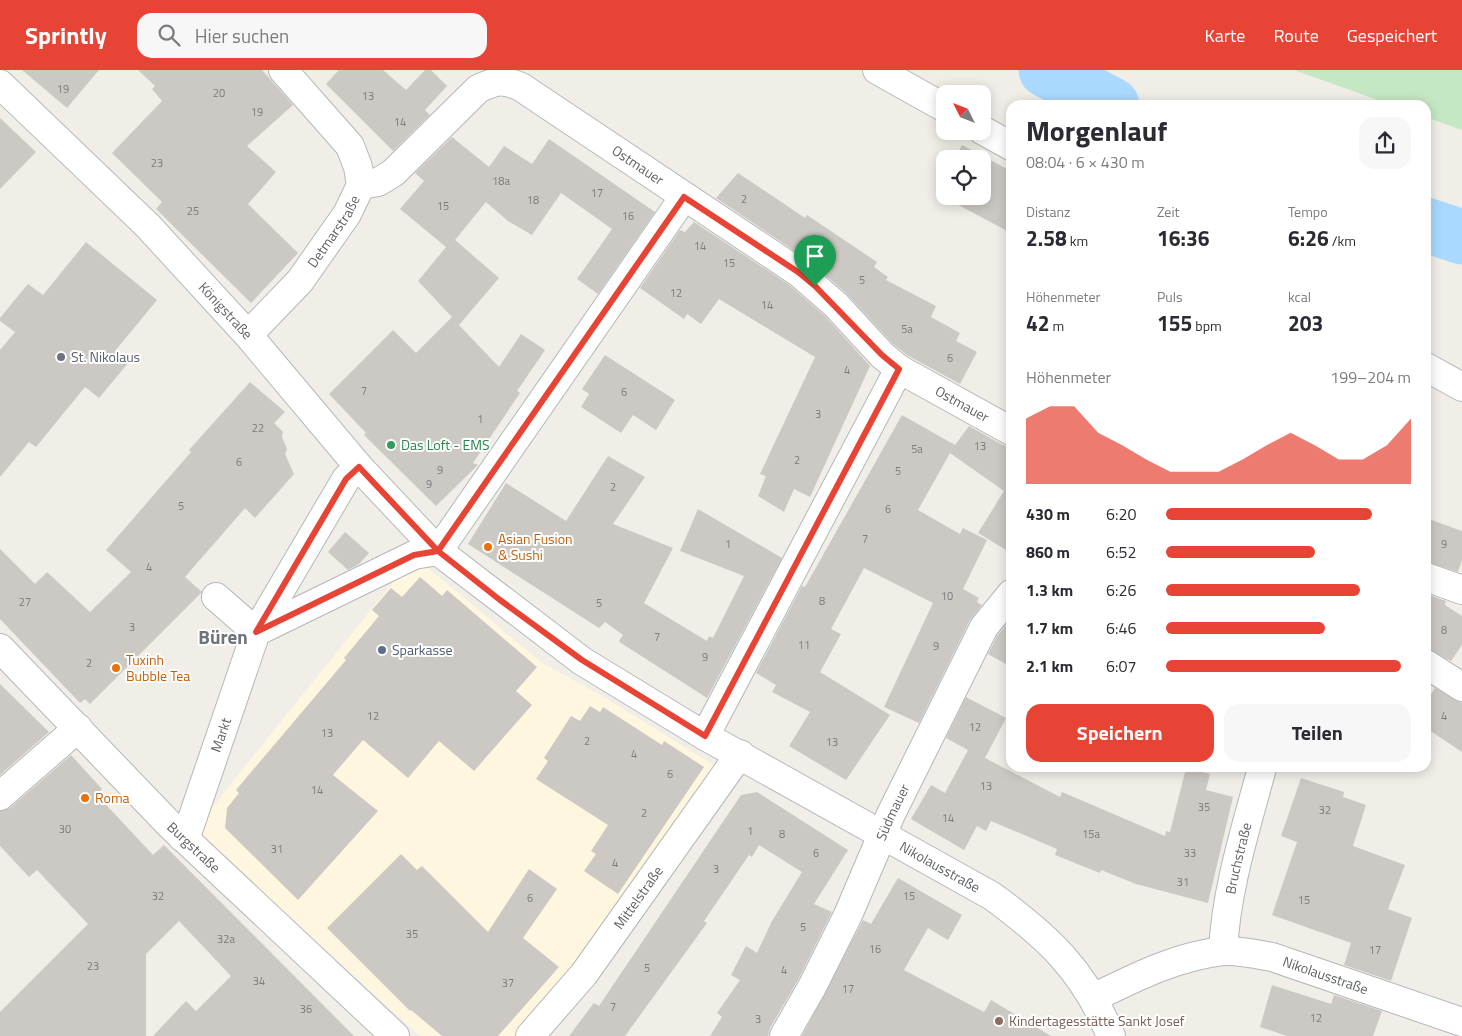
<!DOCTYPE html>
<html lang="de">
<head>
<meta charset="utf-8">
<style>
  :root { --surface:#fff; --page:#f7f7f7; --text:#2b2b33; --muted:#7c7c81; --accent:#e84435 }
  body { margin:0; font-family:"Titillium Web",sans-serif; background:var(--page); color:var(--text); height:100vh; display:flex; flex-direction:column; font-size:19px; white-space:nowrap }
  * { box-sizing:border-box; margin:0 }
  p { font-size:16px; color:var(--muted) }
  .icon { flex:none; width:28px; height:28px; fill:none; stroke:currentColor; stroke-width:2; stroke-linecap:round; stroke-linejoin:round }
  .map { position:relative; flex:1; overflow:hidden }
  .sheet { position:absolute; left:1006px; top:30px; width:425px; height:672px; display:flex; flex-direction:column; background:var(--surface); border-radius:15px; box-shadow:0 2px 12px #0003 }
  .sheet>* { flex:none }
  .needle { width:32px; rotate:312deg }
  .fabs { position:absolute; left:936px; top:15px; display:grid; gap:10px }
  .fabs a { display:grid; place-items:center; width:55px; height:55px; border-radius:10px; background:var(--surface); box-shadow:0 2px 12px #0003; font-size:25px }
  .pin { position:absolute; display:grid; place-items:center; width:42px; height:42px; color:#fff; margin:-51px -21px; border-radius:50% 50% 50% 0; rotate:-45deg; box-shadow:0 0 5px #0007 }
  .pin .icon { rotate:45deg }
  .round { display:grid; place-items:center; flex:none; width:52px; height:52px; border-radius:15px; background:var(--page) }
  .overview { display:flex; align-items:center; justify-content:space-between; height:85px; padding:0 20px }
  h1 { font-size:28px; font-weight:700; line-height:38px }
  .stats { display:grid; grid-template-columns:repeat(3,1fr); gap:8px; height:85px; padding:5px 20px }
  .stats div { display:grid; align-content:center }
  .stats b { font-size:21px; font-weight:700 }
  .stats small { font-size:14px; font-weight:400 }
  .stats p { font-size:14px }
  .chart { height:140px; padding:10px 20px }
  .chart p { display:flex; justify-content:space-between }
  .chart svg { width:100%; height:90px; margin-top:5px; fill:var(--accent); opacity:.7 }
  .button { display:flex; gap:10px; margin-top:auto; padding:10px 20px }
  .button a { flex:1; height:58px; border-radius:15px; background:var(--accent); color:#fff; font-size:20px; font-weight:700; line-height:58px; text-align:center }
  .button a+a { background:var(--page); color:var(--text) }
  ul { padding:0 20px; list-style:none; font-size:16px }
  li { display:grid; grid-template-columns:80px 60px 1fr; align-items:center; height:38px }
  li i { height:12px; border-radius:6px; background:var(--accent) }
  header { display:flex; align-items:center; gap:30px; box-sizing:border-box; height:70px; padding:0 25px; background:var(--accent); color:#fff }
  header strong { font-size:24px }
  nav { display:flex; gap:28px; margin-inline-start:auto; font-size:18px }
  .search { width:350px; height:45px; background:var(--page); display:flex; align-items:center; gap:12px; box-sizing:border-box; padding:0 18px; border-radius:15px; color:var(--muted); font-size:19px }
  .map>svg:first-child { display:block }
  .commercial { fill:#fef6df }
  .pitch { fill:#c4e7c4 }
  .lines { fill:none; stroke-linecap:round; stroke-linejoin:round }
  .river { stroke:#a9d9fe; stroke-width:55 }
  .building { fill:#ccc9c4 }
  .street-casing { stroke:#b4b7bb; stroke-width:30 }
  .secondary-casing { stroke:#b5b9be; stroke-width:30 }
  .street { stroke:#fff; stroke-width:28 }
  .secondary { stroke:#fff; stroke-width:28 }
  .route-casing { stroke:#fff; stroke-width:10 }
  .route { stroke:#e84435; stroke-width:6 }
  .worship-dot { fill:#6b7280; stroke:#fff; stroke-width:2 }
  .leisure-dot { fill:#2e9e5b; stroke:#fff; stroke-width:2 }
  .food-dot { fill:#e8710a; stroke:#fff; stroke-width:2 }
  .service-dot { fill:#5c6f8a; stroke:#fff; stroke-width:2 }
  .education-dot { fill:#8d6e63; stroke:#fff; stroke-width:2 }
  .labels { text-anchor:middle; stroke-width:4; stroke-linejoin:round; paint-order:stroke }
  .number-label { font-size:11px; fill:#7a7c7e }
  .street-label { font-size:14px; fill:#5e6267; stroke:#fff }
  .worship-label { font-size:14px; fill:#5b616d; stroke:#fff; text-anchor:start }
  .leisure-label { font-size:14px; fill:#27864d; stroke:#fff; text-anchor:start }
  .food-label { font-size:14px; fill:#c56008; stroke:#fff; text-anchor:start }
  .service-label { font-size:14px; fill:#4e5e75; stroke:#fff; text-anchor:start }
  .education-label { font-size:14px; fill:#785e54; stroke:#fff; text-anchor:start }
  .district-label { font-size:19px; font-weight:bold; fill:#6f7479; stroke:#fff }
</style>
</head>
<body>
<header>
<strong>Sprintly</strong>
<div class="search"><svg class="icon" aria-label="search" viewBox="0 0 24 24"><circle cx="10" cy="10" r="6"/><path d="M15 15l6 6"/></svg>Hier suchen</div>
<nav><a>Karte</a><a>Route</a><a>Gespeichert</a></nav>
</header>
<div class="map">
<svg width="1462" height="966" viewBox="0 0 1462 966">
  <rect width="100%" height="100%" fill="#f0eee7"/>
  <!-- commercial -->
  <path class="commercial" d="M414,486l128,107 57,31 118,73 -141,198 -61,71h-95l-226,-206z"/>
  <!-- pitch -->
  <path class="pitch" d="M1294,0h168v60l-36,-13v-12h-34z"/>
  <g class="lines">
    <!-- river -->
    <path class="river" d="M1046,0l66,35
      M1426,155l36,12"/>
  </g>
  <!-- building -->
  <path class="building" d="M22,0h77l-32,38z
    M138,0h124l31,35 -46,41 29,26 -28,32 50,49 -47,50 -95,-94 6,-7 -50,-49 50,-52 -10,-12 3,-3z
    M339,0h44l23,20 19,-20h6l16,16 -22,24 5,5 -37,36 -67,-67z
    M0,48l36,34 -36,37z
    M452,67l37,30 15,-21 28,18 17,-25 106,73 -57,82 -21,-15 35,-50 -51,-36 -29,42 -24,-14 -22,-19 -31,38 44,38 -40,47 40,42 22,-33 24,16 -28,41 3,2 -47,70 5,2 -42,41 -72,-71 2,-2 -37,-39 64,-64 23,23 36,-36 -34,-36 28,-34 -46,-38 24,-28 -9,-8z
    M962,75l49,26v62l-75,-40 9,-17v20h37v-37h-28z
    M738,103l67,45 2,-3 70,47 -3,5 14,10 -2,3 50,26 -5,11 29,16 -4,8 21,11 -17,32 -53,-29 -14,-11 -47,-51 -38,-33 -92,-62z
    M694,152l94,62 37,32 45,50 -60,131 -16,-8 -10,23 -26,-16 8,-20 -6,-2 55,-117 -96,-58 -18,25 -14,-10 -3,5 -44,-31 40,-58 5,2z
    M86,172l71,58 -42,51 14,11 -30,36 -14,-11 -49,60 -7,-5 -29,35v-127l15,-18 -15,-11v-3l28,-34 15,11z
    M605,285l70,45 -19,30 -23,-15 -12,18 -40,-26 8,-13 -7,-5z
    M250,312l35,30 -11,11 9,9 -1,5 5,12 -2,5 9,20 -39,44 -10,-10 -60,69 17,15 -112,112 -5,-5 -5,4 -80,-84v-70l35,35 12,-12 43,40 41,-40 -25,-22 85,-98 -2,-2z
    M902,345l53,30 14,-19 34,19 8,2v106l-33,-20 26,-42 -54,-38 -32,57 42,24 3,-6 24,12 -24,49 16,9 -2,4 5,3 -12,15 -51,103 -35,-16 49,-104 -69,-35 -33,61 10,5 -21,38 70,43 -44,65 -57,-34 21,-34 -38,-20 4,-7 -20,-12 46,-87 3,1z
    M608,386l37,21 -32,47 60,24 -29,55 63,38 2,-5 4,2 31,-62 -64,-25 18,-42 84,49 -75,140 -86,-55 -2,-2 4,-6 -18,-13 -6,6 -131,-84 38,-61 60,38z
    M1426,448l36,13v29l-4,12 -32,-10z
    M345,462l24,21 -10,11 -11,6 -20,-18z
    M420,507l22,19 5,-6 90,77 -21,24 16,14 -58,66 -35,-30 -31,37 -45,-38 -30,35 45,36 -80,89 -73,-72 2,-20 12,-15 -3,-3 110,-130 -2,-2 35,-42 -7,-6 19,-22 11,9z
    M1426,524l20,7 -1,4 17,11v29l-11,16 -25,-13z
    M1009,551l2,1v45l-23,-13 9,-18z
    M0,614l49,48 -49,43z
    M1435,618l27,15v49l-36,-24v-26z
    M966,627l40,21 -21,40 75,39 2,-5 103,44 1,-5 4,1 16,-64 24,6 -4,16 27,7 -25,106 -72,-19 -35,-14 -1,3 -45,-18 2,-6 -66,-28 -5,10 -9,-5 -13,24 -53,-31 20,-34 14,8 23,-43 -22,-12z
    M590,636l10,6 3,-5 59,38 2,-4 40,26 -86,127 -34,-23 12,-17 -5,-3 17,-26 -72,-46 12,-18 -4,-3 27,-42 9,5z
    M71,685l31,34 -5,6 56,60 11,-10 190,191h-201l33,-35 10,10 35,-35 -52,-55 -33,33v82h-146v-24l88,-88 -51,-54 -8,7 -29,-31v-35l10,-3z
    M1301,708l43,14 -1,5 23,8 -13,41 52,19 -17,44 24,9 -21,63 -47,-16 7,-22 -79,-28 25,-73 -16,-6z
    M757,722l91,58 -34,54 18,8 -34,68 -28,48 -2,8h-58l12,-19 -5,-4 23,-33 -9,-5 15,-29 11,7 15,-32 30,-49 -43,-27 -7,12 -3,-2 -45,66 3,2 -82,113h-56l25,-33 5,3 142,-211z
    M401,784l16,16 5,-4 66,66 41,-63 28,20 -34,49 36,29 -61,69h-56l-31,-26 -1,1 -83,-83z
    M898,808l64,37 -14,25 -20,-12 -24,42 80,42 7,-12 60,36h-249l61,-116 8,4z
    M1272,915l59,19 3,-9 48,16 -9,25h-86l-27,-9z"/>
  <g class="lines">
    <defs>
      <g id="street">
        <path id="s1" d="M361,115l17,-3 15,-9 85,-84c19,-9 24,-10 43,-2l277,185 38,33 46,50 17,14 112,62"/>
        <path id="s2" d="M248,265l52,-54 47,-67 14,-29 -3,-18 -8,-21 -67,-76"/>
        <path d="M1426,507l36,13"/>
        <path d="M216,527l40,35"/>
        <path d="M256,562l158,-77 24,-4 246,-354"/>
        <path id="s3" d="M0,578l170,177 225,211"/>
        <path d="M1426,594l36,23"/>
        <path d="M705,666l194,-367"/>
        <path d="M0,726l78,-68"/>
        <path id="s4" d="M182,767l6,-6 68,-199 90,-153 13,-12"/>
        <path id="s5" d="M1223,881c3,-62 23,-123 39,-183"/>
        <path id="s6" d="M1093,928c41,-20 84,-42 130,-47 16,-1 33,3 49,6l190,65"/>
        <path id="s7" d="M530,966l54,-62 156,-220"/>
        <path id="s8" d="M784,966l28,-49 36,-72 43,-101 93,-187 27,-33"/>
      </g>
      <g id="secondary">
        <path d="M877,0l68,38"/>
        <path id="s9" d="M0,14l148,142 100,109 111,132 79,84 144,110 123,75 287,160c56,41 92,74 119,140"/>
        <path d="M982,60l29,16"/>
        <path d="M1426,297l36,20"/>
      </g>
    </defs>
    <!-- street casing -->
    <use href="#street" class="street-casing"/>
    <!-- secondary casing -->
    <use href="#secondary" class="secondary-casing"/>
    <!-- street -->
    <use href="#street" class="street"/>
    <!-- secondary -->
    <use href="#secondary" class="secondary"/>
  </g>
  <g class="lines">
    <defs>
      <path id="route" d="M815,216l-17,-14 -114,-75 -246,354 -24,4 -158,77 90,-153 13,-12 79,84 62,49 82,60 123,76 194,-367 -17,-14 -67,-69"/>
    </defs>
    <!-- route casing -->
    <use href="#route" class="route-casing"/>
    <!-- route -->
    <use href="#route" class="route"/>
  </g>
  <!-- markers -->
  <circle class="worship-dot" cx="61" cy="287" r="5"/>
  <circle class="leisure-dot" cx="391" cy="375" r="5"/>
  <g class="food-dot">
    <circle cx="488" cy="477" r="5"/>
    <circle cx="116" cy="598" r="5"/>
    <circle cx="85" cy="728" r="5"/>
  </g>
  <circle class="service-dot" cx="382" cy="580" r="5"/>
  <circle class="education-dot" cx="999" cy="951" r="5"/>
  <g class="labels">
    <!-- number labels -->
    <g class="number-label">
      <text x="63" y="23">19</text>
      <text x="219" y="27">20</text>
      <text x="368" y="30">13</text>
      <text x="257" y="46">19</text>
      <text x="400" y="56">14</text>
      <text x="157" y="97">23</text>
      <text x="501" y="115">18a</text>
      <text x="597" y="127">17</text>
      <text x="744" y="133">2</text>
      <text x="533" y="134">18</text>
      <text x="443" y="140">15</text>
      <text x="193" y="145">25</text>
      <text x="628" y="150">16</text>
      <text x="700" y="180">14</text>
      <text x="729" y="197">15</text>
      <text x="862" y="214">5</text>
      <text x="676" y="227">12</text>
      <text x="767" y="239">14</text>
      <text x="907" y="263">5a</text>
      <text x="950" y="292">6</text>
      <text x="847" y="304">4</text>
      <text x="364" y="325">7</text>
      <text x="624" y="326">6</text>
      <text x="818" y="348">3</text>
      <text x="480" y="353">1</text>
      <text x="258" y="362">22</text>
      <text x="980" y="380">13</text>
      <text x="917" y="383">5a</text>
      <text x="797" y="394">2</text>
      <text x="239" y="396">6</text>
      <text x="440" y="404">9</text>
      <text x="898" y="405">5</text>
      <text x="429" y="418">9</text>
      <text x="613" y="421">2</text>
      <text x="181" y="440">5</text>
      <text x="888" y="443">6</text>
      <text x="865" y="473">7</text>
      <text x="728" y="478">1</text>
      <text x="1444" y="478">9</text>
      <text x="149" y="501">4</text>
      <text x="947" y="530">10</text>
      <text x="822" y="535">8</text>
      <text x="25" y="536">27</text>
      <text x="599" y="537">5</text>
      <text x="132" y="561">3</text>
      <text x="1444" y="564">8</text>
      <text x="657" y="571">7</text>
      <text x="804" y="579">11</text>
      <text x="936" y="580">9</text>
      <text x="705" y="591">9</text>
      <text x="89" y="597">2</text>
      <text x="373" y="650">12</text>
      <text x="1444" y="650">4</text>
      <text x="975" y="661">12</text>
      <text x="327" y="667">13</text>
      <text x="587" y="675">2</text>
      <text x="832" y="676">13</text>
      <text x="634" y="688">4</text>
      <text x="670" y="708">6</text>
      <text x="986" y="720">13</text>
      <text x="317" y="724">14</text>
      <text x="1204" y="741">35</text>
      <text x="1325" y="744">32</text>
      <text x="644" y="747">2</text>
      <text x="948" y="752">14</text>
      <text x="65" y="763">30</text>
      <text x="750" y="765">1</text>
      <text x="782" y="768">8</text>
      <text x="1091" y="768">15a</text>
      <text x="277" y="783">31</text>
      <text x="816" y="787">6</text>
      <text x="1190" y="787">33</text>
      <text x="615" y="797">4</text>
      <text x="716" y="803">3</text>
      <text x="1183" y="816">31</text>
      <text x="158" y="830">32</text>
      <text x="909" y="830">15</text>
      <text x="530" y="832">6</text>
      <text x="1304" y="834">15</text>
      <text x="803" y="861">5</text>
      <text x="412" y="868">35</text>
      <text x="226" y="873">32a</text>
      <text x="875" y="883">16</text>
      <text x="1375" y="884">17</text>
      <text x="93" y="900">23</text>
      <text x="647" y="902">5</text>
      <text x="784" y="904">4</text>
      <text x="259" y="915">34</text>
      <text x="508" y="917">37</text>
      <text x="848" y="923">17</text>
      <text x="613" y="941">7</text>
      <text x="306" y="943">36</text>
      <text x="1316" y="952">12</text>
      <text x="758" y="953">3</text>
    </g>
    <!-- street labels -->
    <g class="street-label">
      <text dy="5" stroke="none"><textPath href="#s1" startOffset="340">Ostmauer</textPath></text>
      <text dy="5" stroke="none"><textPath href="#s2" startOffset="135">Detmarstraße</textPath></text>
      <text dy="5" stroke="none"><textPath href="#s9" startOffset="320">Königstraße</textPath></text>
      <text dy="5" stroke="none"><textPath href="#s1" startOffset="745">Ostmauer</textPath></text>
      <text dy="5" stroke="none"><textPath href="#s4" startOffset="110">Markt</textPath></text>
      <text dy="5" stroke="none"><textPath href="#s8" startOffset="249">Südmauer</textPath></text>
      <text dy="5" stroke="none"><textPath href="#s3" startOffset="278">Burgstraße</textPath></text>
      <text dy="5" stroke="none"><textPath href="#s5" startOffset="94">Bruchstraße</textPath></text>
      <text dy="5" stroke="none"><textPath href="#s9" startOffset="1235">Nikolausstraße</textPath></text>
      <text dy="5" stroke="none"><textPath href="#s7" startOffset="176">Mittelstraße</textPath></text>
      <text dy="5" stroke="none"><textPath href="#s6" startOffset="245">Nikolausstraße</textPath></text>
    </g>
    <!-- worship labels -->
    <g class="worship-label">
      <text x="71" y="292">St. Nikolaus</text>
    </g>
    <!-- leisure labels -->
    <g class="leisure-label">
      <text x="401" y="380">Das Loft - EMS</text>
    </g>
    <!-- food labels -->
    <g class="food-label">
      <text x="498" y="474">Asian Fusion<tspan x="498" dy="16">&amp; Sushi</tspan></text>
      <text x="126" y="595">Tuxinh<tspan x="126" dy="16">Bubble Tea</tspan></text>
      <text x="95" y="733">Roma</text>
    </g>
    <!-- service labels -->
    <g class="service-label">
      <text x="392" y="585">Sparkasse</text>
    </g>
    <!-- education labels -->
    <g class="education-label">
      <text x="1009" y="956">Kindertagesstätte Sankt Josef</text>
    </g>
    <!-- district labels -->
    <g class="district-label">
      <text x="223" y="574">Büren</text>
    </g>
  </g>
</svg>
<div class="fabs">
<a><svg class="needle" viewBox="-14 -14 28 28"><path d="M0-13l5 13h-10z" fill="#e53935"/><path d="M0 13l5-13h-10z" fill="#7c7c81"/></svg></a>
<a><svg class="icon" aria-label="locate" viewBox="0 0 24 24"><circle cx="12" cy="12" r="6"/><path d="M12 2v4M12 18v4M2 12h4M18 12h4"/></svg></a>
</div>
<div class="pin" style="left:815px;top:216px;background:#1e9e55"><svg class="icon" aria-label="arrive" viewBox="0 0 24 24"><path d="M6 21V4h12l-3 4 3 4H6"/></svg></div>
<section class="sheet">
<div class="overview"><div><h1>Morgenlauf</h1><p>08:04 · 6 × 430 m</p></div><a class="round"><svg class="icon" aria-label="share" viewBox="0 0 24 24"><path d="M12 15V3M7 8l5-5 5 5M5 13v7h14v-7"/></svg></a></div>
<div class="stats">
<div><p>Distanz</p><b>2.58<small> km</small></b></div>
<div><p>Zeit</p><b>16:36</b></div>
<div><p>Tempo</p><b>6:26<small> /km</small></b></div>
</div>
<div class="stats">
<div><p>Höhenmeter</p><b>42<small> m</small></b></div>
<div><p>Puls</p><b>155<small> bpm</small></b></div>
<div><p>kcal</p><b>203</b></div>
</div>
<div class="chart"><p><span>Höhenmeter</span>199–204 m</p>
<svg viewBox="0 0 160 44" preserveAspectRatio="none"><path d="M0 44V12L10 6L20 6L30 19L40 25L50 32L60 38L70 38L80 38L90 32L100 25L110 19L120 25L130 32L140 32L150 25L160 12V44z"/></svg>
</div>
<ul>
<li><b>430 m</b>6:20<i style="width:84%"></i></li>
<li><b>860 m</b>6:52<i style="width:61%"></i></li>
<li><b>1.3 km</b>6:26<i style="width:79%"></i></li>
<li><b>1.7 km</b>6:46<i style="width:65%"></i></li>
<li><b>2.1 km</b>6:07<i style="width:96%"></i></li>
</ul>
<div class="button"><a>Speichern</a><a>Teilen</a></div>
</section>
</div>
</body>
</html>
